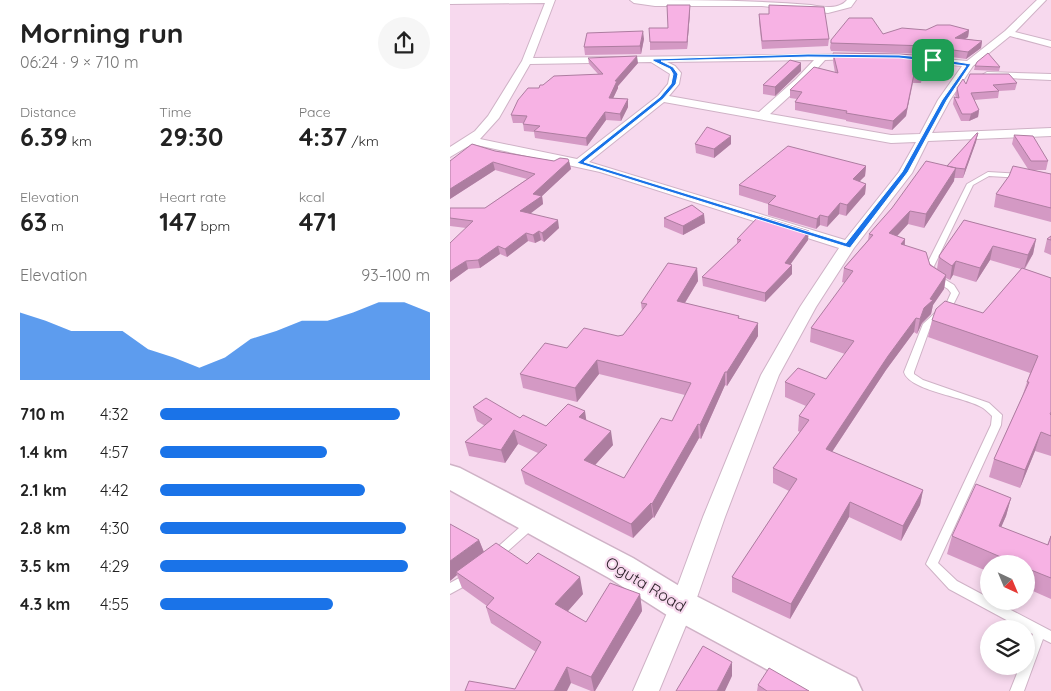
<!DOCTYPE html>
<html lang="en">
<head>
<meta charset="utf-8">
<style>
  :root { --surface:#fff; --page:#f6f6f6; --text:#222; --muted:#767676; --accent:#1a73e8 }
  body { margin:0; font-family:Quicksand,sans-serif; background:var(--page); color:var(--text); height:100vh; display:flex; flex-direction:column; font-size:19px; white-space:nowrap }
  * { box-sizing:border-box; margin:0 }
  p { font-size:16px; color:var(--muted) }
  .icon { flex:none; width:28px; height:28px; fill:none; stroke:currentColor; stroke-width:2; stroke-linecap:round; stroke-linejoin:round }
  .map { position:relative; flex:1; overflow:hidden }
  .drawer { display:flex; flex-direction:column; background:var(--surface); width:450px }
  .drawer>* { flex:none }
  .needle { width:32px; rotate:136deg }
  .fabs { position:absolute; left:530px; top:555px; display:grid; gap:10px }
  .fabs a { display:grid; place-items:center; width:55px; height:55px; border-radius:50%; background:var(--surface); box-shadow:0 2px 8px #0003; font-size:25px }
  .pin { position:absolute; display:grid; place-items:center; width:42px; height:42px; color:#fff; margin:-21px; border-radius:10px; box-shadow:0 2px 8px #0006 }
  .round { display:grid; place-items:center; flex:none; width:52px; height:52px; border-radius:26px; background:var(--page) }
  .headline { display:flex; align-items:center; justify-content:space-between; height:85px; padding:0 20px }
  h1 { font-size:28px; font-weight:800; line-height:38px }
  .stats { display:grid; grid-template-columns:repeat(3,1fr); gap:8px; height:85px; padding:5px 20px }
  .stats div { display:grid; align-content:center }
  .stats b { font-size:25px; font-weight:800 }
  .stats small { font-size:14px; font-weight:400 }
  .stats p { font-size:14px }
  .chart { height:140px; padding:10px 20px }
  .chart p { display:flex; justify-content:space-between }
  .chart svg { width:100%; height:90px; margin-top:5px; fill:var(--accent); opacity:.7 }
  ul { padding:0 20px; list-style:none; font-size:16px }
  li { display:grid; grid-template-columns:80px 60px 1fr; align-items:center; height:38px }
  li i { height:12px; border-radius:6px; background:var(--accent) }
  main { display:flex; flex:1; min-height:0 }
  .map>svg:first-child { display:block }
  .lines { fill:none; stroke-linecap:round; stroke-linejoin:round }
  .lane-casing { stroke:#cfb2c6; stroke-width:2 }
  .street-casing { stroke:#cfb2c6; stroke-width:2 }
  .secondary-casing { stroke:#cfb2c6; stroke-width:3 }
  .lane { fill:#fff; fill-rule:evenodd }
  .street { fill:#fff; fill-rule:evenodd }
  .secondary { fill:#fff; fill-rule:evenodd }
  .wall { fill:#d499c4 }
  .shaded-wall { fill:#ad7da0 }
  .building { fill:#f7b2e4; stroke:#ad7da0 }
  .route { fill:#1a73e8; stroke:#fff; fill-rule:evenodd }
  .labels { text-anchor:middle; stroke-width:4.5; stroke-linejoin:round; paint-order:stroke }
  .near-street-label { font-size:16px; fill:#2e232b; stroke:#f7d9ee }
</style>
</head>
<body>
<main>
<section class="drawer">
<div class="headline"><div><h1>Morning run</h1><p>06:24 · 9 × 710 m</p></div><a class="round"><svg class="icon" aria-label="share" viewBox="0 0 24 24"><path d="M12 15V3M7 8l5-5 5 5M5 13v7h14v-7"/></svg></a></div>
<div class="stats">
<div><p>Distance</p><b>6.39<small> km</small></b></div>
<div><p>Time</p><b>29:30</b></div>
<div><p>Pace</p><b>4:37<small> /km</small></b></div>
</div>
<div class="stats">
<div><p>Elevation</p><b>63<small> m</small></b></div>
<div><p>Heart rate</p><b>147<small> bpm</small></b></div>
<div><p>kcal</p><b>471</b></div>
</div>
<div class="chart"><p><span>Elevation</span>93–100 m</p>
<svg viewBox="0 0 160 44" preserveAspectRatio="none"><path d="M0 44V11L10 15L20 20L30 20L40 20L50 29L60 33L70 38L80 33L90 24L100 20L110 15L120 15L130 11L140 6L150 6L160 11V44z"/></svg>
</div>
<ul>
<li><b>710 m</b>4:32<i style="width:89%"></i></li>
<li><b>1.4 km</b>4:57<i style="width:62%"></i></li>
<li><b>2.1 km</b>4:42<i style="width:76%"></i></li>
<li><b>2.8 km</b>4:30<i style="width:91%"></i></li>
<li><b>3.5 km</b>4:29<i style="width:92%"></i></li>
<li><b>4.3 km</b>4:55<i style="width:64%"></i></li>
</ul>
</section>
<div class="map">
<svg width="601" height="691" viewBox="0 0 601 691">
  <rect width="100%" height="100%" fill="#f7d9ee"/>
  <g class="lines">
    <defs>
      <path id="lane" d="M538,172l33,2 3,2 -3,2 -32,-2 -16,9 -39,81 2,8 18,11 5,8 -6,12 -22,20 -17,47v2l9,6 66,23 13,12 -1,10 -63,138 19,18 32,17v3h5l57,30v12l-8,-4 -19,52h-14l10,-25h6v-15l7,-17 -7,-3v-2h-3l-74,-40 -23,-25 65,-139 1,-9c-3,-3 -6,-6 -9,-8 -16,-11 -74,-17 -79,-36l19,-48 24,-22 4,-9 -3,-4 -19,-12 -3,-11 41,-82z
        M82,519l4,1 1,3 -1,3 -37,33 -4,2 -4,-2 -2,-3 2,-3 37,-33z
        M20,572l4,1 2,4 -2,4 -24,13v-11z"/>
      <path id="street" d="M0,0h105l-22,58 327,-4 1,2 -1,2 -4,1 -31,1 -21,23 -34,31 121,21 29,-1 18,-34 24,-34 -60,-6 -5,-3 1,-2 69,6 38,-30 32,-31h9l-31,32 36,9v6l-41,-11 -37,30 -23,34 -18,33 119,-5v8l-123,5 -16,32 -58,75 -38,59 -37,68 -54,142 -31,89 -35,85h-26l37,-85 33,-89 58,-142 39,-68 39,-59 -239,-76 -128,-28 -22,13v-10l25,-16 13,-15 34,-55 23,-58 -95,1zM364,60l-18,19 -37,33 -90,-16 10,-12 2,-11 -6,-7 -8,-4zM201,62l19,12 -2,10 -10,12 -81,63 -97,-20 19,-21 31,-54zM214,102l227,41 25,-1 -17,30 -54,68 -256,-78z
        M180,0c60,0 120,0 181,5 11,2 28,5 36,-5h9l-5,7 -23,6 -66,-7h-107l-21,-3z
        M537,72l64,2v6l-68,-3 -1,-2z"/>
      <path id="secondary" d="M0,465l10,3 173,90 61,37 162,83 6,13h-55l-137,-74 -61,-39 -159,-88z"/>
    </defs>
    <!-- lane casing -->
    <use href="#lane" class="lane-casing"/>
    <!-- street casing -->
    <use href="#street" class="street-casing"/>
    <!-- secondary casing -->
    <use href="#secondary" class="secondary-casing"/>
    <!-- lane -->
    <use href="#lane" class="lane"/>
    <!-- street -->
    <use href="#street" class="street"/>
    <!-- secondary -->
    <use href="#secondary" class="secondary"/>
  </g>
  <!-- wall -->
  <path class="wall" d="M240,12l-3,37 -37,1v-8l18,-14z
    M309,14l70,25 -1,7 -66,3 -3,-27z
    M476,30h43l-1,7 -2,2 16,2 -1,7 -15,11 -36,-5 -2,-4 -1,4 -96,-3 -1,-3 1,-8 52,-6z
    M194,39l-3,15 -56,1 -1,-8z
    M383,53l93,3 -5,27h-8l-7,33 -14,14 -46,-9v-1l-51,-10v-8l2,-3 -7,-1v-8l45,-17 -2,-12z
    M138,58l50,5 -20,23v2l-5,10 15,1v8l-7,14 -15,-1 -19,26 -52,-8 -1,-6 -10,-1 -1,-8h-10l-2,-8 28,-27 4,-3 55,-11 -9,-10z
    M351,63v8l-26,25 -12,-2v-9z
    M525,66l25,1 -1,4 -25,-1z
    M567,83l-2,7 -16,1 -1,7 -24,2 5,10 -1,7 -9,4h-8l-8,-17 1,-7h2l-1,-2 2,-7 9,-4z
    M528,133l-2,9 -13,36h-9v3l-30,47 -16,-4 -11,12 8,3v6l32,24 2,-13 25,-36 72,19 -3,15 -8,15 26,9v178l-16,-5 -15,37 -31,-11 5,-18 28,-62 8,-24 -102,-36 4,-17 51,-7 38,-44 -31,-9 -14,22 -23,-7 -3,5 -4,-2 -2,11 -11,16 -2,9 -9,9 -5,11 -3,-2 -28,38 -54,82 91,38 -3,15 -19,36 -52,-24 -59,102 -58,-27v-15l57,-86 -16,-8v-15l27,-36 -2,-1 1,-15 7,-10 -21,-9v-15l41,-3 19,-25 -35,-12 1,-14 34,-45 -3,-1 2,-14 24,-28 1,-6 78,-68z
    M564,135l34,26 -2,9h-13l18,4v48l-57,-15 2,-13 13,-18 19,-7 -16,-25z
    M281,136v8l-17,14 -18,-5 -1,-9z
    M45,151l59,10h15l2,8 -29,27 1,8 -13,9 29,15 -15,14 -3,-2 -6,3 -7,-2 -21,16 -7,-3 -20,14 -12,1 -18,13 16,-54 -16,-2v-18h35l42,-29 -32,-9 -45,29v-38z
    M416,166l-1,10 -6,5 7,3 -1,10 -19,22 -7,-2 -12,13 -7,-2 -4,4 -48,-14v-11l-29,-9v-10z
    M214,218l41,5 -22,12 -19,-8z
    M601,236v19l-7,-3 3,-13z
    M287,239l71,1 -18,24 2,10 -27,28 -62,-16 -1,-9 35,-33z
    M247,268l1,13 -13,22 54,13v3l19,17 -31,50 -2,-1 -24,54 -2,-1 -45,80 -1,-1 -20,21 -108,-54 -4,-14 17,-17 -20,-9 -13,19 -36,-7 -4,-14 20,-16 -8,-5 -4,-14 73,19 41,-5 26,24 -18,20 29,13 48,-57 13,-26 -86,-21 -22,28 -54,-14 -3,-14 47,-26 56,-13 19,-24 -1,-8z
    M561,498l-5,18 -5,11 46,18 4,-10v64l-25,-11v-24h-37v8l-42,-18 5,-18z
    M29,540l5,12 43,12 56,30 -15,17 18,11 54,-28 2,17 -47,80h-4l-20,-8 -56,6 21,-37 -45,-29 -5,-16 1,-1 -25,-18 -5,-13 -7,6z
    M308,685l51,6h-52z"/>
  <!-- shaded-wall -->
  <path class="shaded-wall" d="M240,5v7l-3,37v-7z
    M519,30l-1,7 -14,8 1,-7z
    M193,31l1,8 -3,15 -1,-8z
    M532,41l-1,7 -15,11 2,-7z
    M187,56l1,7 -20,23v2l-8,17 -1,-7 6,-17z
    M351,63v8l-26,25v-9z
    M464,74l-8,42 -14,14 1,-9z
    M178,99v8l-7,14 -1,-7z
    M529,110l-1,7 -9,4 2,-7z
    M155,112l1,8 -19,26 -1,-8z
    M528,133l-2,9 -13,36 2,-9z
    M281,136v8l-17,14v-9z
    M119,161l2,8 -29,27 1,8 -21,16 -2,-9 13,-17z
    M43,162l2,8 -45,29v-10z
    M416,166l-1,10 -13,13 1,-10z
    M506,168l-2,13 -30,47 2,-14z
    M416,184l-1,10 -19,22 1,-11z
    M390,203l-1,11 -12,13 1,-10z
    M460,211l-2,13 -21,23 2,-14z
    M254,214l1,9 -22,12v-9z
    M370,215v10l-4,4 1,-10z
    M108,220l1,8 -15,14 -2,-9z
    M89,231l2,9 -6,3 -2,-8z
    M359,231l-1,9 -23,32v-9z
    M76,233l2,8 -21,16 -2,-8z
    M455,239l-1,13 -3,-8z
    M586,239l-3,15 -9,15 4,-14z
    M48,246l2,8 -20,14 -2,-8z
    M543,246l-3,14 -14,22 4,-14z
    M16,261l2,8 -18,13v-11z
    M506,261l-3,14 -3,5 2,-14z
    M342,265v9l-27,28v-9z
    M247,268l1,13 -20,33 -1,-13z
    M496,275l-2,14 -11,16 -2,9 -9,9 -5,11 3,-15 4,-11z
    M466,318l-2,14 -28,38 -62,94 2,-15 62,-93z
    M308,323v13l-31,50v-14z
    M147,360l2,14 -22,28 -2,-14z
    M275,372v13l-24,54 -1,-14z
    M135,411l2,14 -8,-8z
    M248,424l1,14 -45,80 -2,-14z
    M64,430l4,14 -13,19 -4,-13z
    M161,431l2,14 -26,29 -3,-14z
    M591,432l-6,19 -15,37 5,-18z
    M473,490l-3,15 -19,36 2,-15z
    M561,498l-5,18 -12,28 5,-18z
    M400,502l-1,15 -59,102 1,-15z
    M201,503l2,14 -20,21 -2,-14z
    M29,540l6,15 -29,17 1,3 -7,6v-20z
    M130,577l3,17 -23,26 -5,-16z
    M190,594l2,17 -47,80h-1l-3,-14z
    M282,662v14l-7,15h-8z
    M117,667l4,16 -4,8h-13z"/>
  <!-- building -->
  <path class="building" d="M217,5h23l-3,37h-37l-1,-14h19z
    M319,5l55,2 5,32 -67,2 -3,-27h10z
    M399,18h23l11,16 19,-6 24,2 11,-5h13l19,5 -14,8 27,3 -14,11 -37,-5 -2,-4 -1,3 -97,-3v-3z
    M193,31l-3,15 -56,1 3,-14z
    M383,53l67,1 26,2 -4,19 -8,-1 -7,34 -14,13 -47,-8 1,-2 -52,-9 7,-10 -12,-2 24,-23 24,6z
    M538,53l12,14 -25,-1 2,-4z
    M187,56l-22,25h2l-8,17 19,1 -8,15 -15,-2 -19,26 -52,-7 6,-5 -17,-2 4,-8 -16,-1 7,-15 10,-12h11l1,-3h3l11,-9 49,-2 -15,-16z
    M340,60l11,3 -26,24 -12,-2z
    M520,74h39l8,9 -24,2 6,6 -28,2 8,17 -8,4h-9l-8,-17 5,1 -2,-10 6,-9 3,5z
    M257,127l24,9 -17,13 -19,-5z
    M527,133h1l-13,36 -9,-1 -9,-2z
    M564,135l19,1 15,25h-17z
    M22,144l23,7 59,10 6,-3 8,1 1,2 -36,33 9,2 -22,15 38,9 -16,13 -3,-2 -6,4 -7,-2 -21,16 -7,-3 -20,14 -12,1 -16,10v-28l23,-22 -23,-3v-10h35l50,-34 -42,-12 -43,27v-28z
    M338,146l78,20 -13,13 13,5 -19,21 -7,-2 -12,14 -8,-2 -3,4 -49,-15 8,-8 -37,-11z
    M476,161l30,7 -30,46 -16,-3 -21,22 16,6 -4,5 25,8 4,13 16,10 -16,24 3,1 -9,8 -4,11 -4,-1 -28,38 -62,93 97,41 -20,36 -53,-24 -59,102 -59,-27 65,-98 -24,-11 36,-48 -10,-4 16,-22 -30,-12 13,-14 28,11 28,-38 -43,-13 42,-57 -9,-3 29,-33 -4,-1 23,-26z
    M563,166l38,8v34l-55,-14 13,-18z
    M242,205l12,9 -21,12 -19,-8z
    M309,216l50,15 -24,32 7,2 -27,28 -63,-16 39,-37 -4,-1z
    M514,220l72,19 -8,16 -35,-9 -13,22 -24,-7 -4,5 -12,-8 -1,-2z
    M601,236v4l-4,-1z
    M218,263l29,5 -20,33 62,15 -1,2 20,5 -31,49h-2l-25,53 -2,-1 -46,80 -1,-1 -20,21 -110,-54 26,-25 -33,-15 -13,20 -36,-8 27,-23 -19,-12 13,-9 34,20 3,-3 23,11 22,-22 17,7 -6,6 32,14 -27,29 40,18 37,-60 11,3 19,-38 -94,-23 -22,28 -55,-14 25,-31 22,5 17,-20 34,8 5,-1 24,-31 -6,-1z
    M572,268l29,10v134l-1,2 1,1v21l-10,-4 -16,38 -31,-11 35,-77h-2l11,-26 -106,-36 4,-11 9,-8 38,12z
    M526,484l35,14 -12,28 49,19 3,-9v42l-25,-10v-4h-9l-65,-28z
    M0,524l29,16 -29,21z
    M46,543l31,21 11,-11 42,24 -25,27 31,18 24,-39 30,11 -49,83 -24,-10 -13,24h-89l4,-10 46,8 26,-47 -55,-35 8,-9 -38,-26z
    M253,646l29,16 -15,29h-41z
    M319,668l40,23h-42l-9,-6z"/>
  <!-- route -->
  <path class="route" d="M358,54l91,1 34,3 38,6 -24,36 -39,72 -58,76 -273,-85 83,-66 11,-13 2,-10 -3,-5 -17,-8v-2zM358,57l91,1 67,8 -24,34 -40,72 -56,71 -262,-81 79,-63 13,-15 2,-10 -5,-7 -12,-6z"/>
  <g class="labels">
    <!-- near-street labels -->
    <g class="near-street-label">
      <text transform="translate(196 584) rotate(31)" y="6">Oguta Road</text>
    </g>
  </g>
</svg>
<div class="fabs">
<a><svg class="needle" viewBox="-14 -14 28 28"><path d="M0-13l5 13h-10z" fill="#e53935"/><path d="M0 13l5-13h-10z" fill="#767676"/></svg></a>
<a><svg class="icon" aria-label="layers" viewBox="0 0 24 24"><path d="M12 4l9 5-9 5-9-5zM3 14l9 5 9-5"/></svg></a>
</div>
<div class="pin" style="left:483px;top:60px;background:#1e9e55"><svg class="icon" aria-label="arrive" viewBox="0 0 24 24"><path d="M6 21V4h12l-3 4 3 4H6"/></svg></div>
</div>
</main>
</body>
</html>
